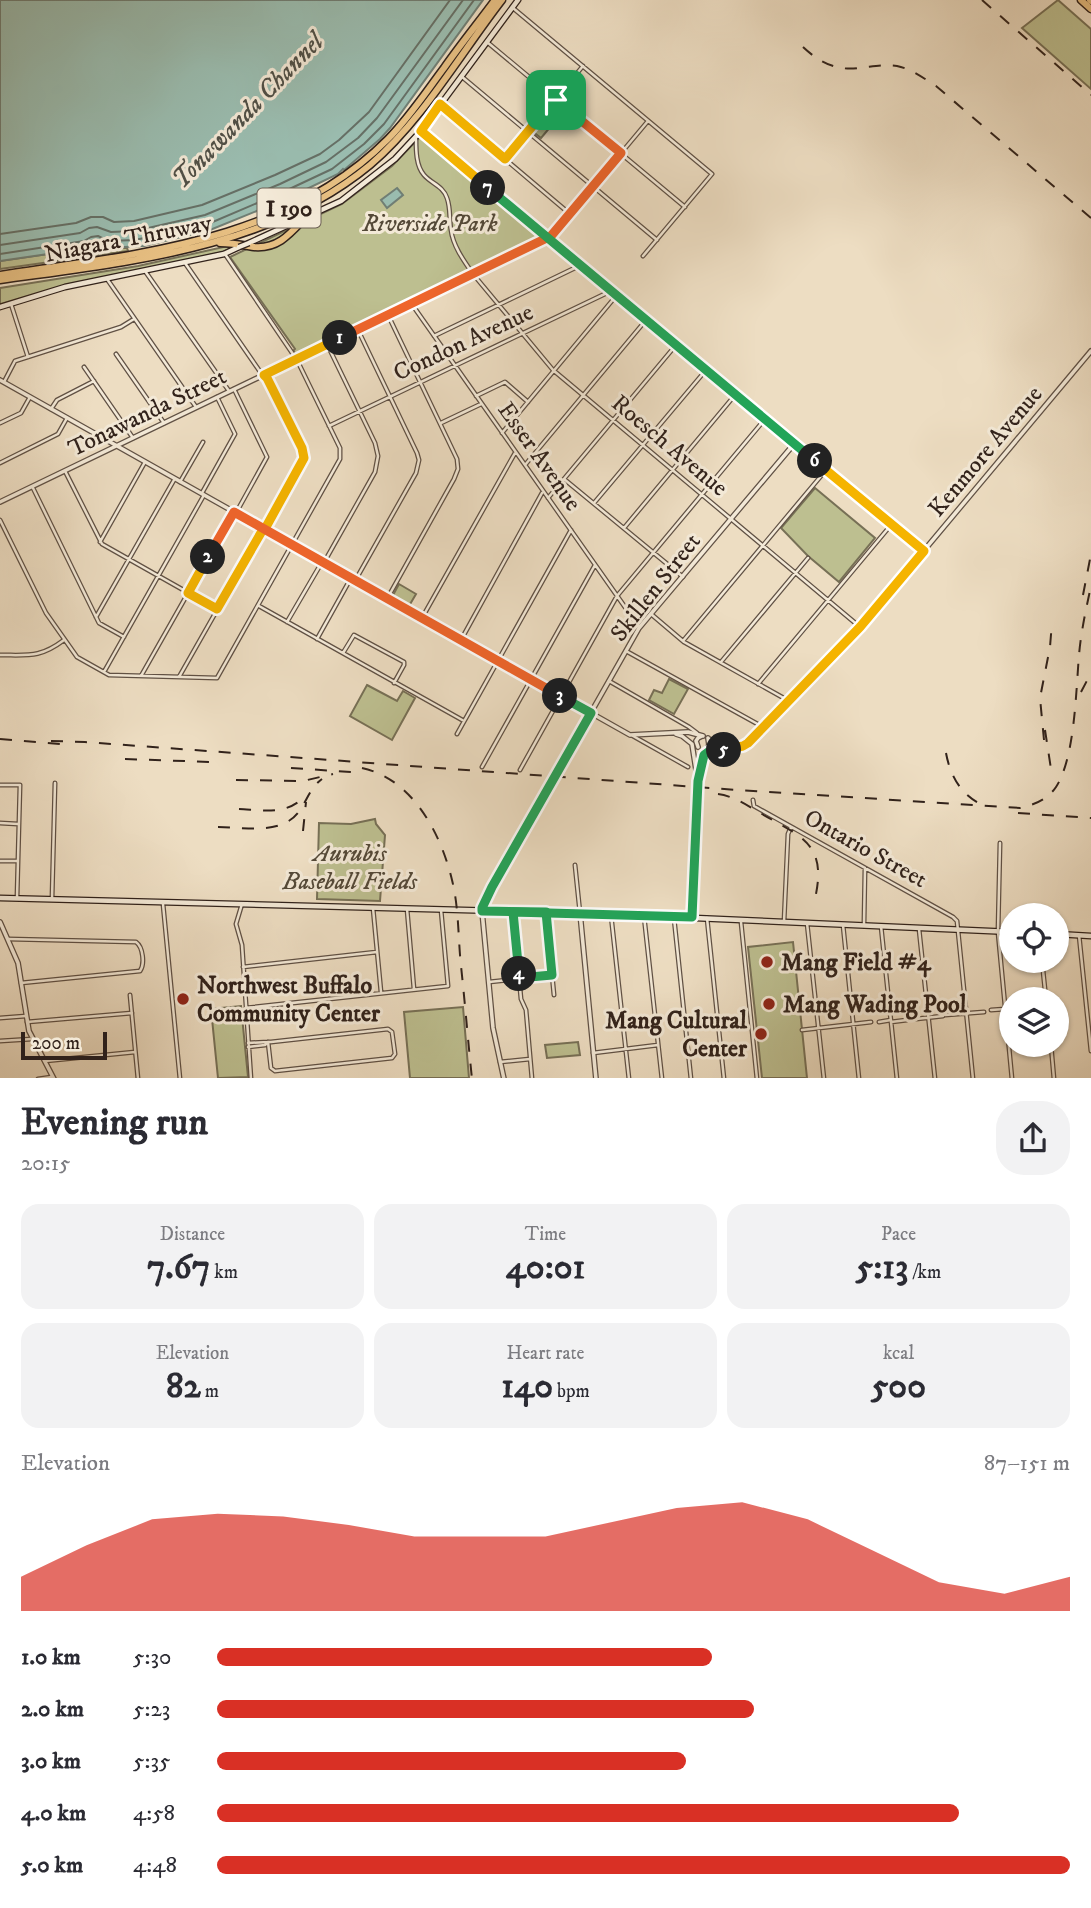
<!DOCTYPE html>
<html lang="en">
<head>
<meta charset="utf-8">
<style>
  :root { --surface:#fff; --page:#f2f2f3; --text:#2b2b33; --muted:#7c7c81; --accent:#d93025 }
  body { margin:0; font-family:"IM FELL DW Pica",serif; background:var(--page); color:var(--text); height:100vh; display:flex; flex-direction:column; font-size:26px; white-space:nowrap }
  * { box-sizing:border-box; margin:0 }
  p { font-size:23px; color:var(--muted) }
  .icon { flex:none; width:38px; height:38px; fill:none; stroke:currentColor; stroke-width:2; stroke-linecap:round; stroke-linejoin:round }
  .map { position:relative; height:1078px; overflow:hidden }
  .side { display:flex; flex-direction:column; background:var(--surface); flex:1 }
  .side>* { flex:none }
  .controls { position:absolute; left:999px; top:903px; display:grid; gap:14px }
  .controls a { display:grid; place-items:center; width:70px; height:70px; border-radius:50%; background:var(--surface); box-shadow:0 2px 5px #0004; font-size:35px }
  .scale { position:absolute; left:21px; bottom:18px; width:86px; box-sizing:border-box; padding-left:7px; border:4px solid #31221b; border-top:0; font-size:19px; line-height:24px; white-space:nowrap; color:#31221b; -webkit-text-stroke:5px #f3e9d7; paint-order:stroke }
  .pin { position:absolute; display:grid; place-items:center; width:60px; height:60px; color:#fff; margin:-30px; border-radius:14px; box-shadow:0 4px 10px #0006 }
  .km { position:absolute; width:35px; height:35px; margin:-18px; border-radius:50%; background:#222; color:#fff; font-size:19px; line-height:35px; text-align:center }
  .round { display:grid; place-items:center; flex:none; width:74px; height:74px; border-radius:28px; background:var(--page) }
  .headline { display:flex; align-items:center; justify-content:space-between; height:119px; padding:0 21px }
  h1 { font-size:38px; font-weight:800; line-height:52px }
  .figures { display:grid; grid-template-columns:repeat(3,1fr); gap:10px; height:119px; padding:7px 21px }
  .figures div { display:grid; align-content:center; border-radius:18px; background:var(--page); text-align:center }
  .figures b { font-size:35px; font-weight:800 }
  .figures small { font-size:19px; font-weight:400 }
  .figures p { font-size:19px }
  .chart { height:196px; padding:14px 21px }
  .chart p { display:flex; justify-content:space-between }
  .chart svg { width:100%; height:126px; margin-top:7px; fill:var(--accent); opacity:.7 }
  ul { padding:0 21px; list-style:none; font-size:23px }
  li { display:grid; grid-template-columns:112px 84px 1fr; align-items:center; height:52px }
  li i { height:18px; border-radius:9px; background:var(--accent) }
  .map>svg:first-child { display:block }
  .green { fill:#bdbf90; stroke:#777056; stroke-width:2 }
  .water { fill:#9abcaf; stroke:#707e74; stroke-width:2 }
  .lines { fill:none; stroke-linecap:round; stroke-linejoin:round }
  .shore { stroke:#666f65; stroke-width:2 }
  .minor-casing { stroke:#605145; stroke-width:5 }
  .tertiary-casing { stroke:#605145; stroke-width:6 }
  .secondary-casing { stroke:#31221b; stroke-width:7 }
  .motorway-casing { stroke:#31221b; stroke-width:9 }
  .minor { stroke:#f3e9d7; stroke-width:2.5 }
  .tertiary { stroke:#f3e9d7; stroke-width:3.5 }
  .secondary { stroke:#f3e9d7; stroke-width:4.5 }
  .motorway { stroke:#e6be81; stroke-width:6 }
  .rail { stroke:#31221b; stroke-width:2; stroke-dasharray:12 12; stroke-linecap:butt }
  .secondary-bridge-casing { stroke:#31221b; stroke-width:7; stroke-linecap:butt }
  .secondary-bridge { stroke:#f3e9d7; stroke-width:4.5 }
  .split-1-casing { stroke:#fff; stroke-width:14 }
  .split-2-casing { stroke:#fff; stroke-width:14 }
  .split-3-casing { stroke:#fff; stroke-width:14 }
  .split-4-casing { stroke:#fff; stroke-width:14 }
  .split-5-casing { stroke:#fff; stroke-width:14 }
  .split-6-casing { stroke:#fff; stroke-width:14 }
  .split-7-casing { stroke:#fff; stroke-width:14 }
  .split-8-casing { stroke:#fff; stroke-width:14 }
  .split-1 { stroke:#f0652b; stroke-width:9 }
  .split-2 { stroke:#f5b400; stroke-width:9 }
  .split-3 { stroke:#f0652b; stroke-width:9 }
  .split-4 { stroke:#22a559; stroke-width:9 }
  .split-5 { stroke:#22a559; stroke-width:9 }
  .split-6 { stroke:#f5b400; stroke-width:9 }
  .split-7 { stroke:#22a559; stroke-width:9 }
  .split-8 { stroke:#f5b400; stroke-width:9 }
  .poi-dot { fill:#8f2418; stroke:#f3e9d7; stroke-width:2.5 }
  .labels { text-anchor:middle; stroke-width:6; stroke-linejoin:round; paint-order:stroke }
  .shield { fill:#f3e9d7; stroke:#6b5e53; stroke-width:2 }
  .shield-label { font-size:23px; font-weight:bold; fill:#31221b }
  .park-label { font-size:24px; font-style:italic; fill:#544938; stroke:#f3e9d7 }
  .street-label { font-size:24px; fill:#31221b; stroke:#f3e9d7 }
  .poi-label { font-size:24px; font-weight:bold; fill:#31221b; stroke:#f3e9d7; text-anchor:start }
  .water-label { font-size:26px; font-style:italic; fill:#505047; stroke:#f3e9d7 }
</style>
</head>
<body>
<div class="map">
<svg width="1091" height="1079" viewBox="0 0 1091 1079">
  <rect width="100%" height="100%" fill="#edddc2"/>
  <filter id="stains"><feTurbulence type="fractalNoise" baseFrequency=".00286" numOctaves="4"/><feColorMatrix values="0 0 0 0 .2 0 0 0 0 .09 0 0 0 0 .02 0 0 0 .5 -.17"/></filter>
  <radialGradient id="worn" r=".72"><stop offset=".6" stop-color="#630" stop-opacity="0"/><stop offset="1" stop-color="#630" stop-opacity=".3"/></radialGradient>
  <!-- green -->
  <path class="green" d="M1058,0l33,29v60l-69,-61z
    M543,118l9,7 -11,13 -9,-7z
    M420,137l4,1 99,83 16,13 1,4 -243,117 -4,-4 2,-2 -65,-92 112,-53 50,-38z
    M99,243l6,5h22l1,3 -128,18v-8l89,-13 4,-4z
    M228,246l6,1 -11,5 -83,18 -140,35v-17l138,-22z
    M815,488l60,50 -36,44 -31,-26 -27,-28z
    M399,584l17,10 -7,12 -17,-9z
    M669,679l19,10 -14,25 -25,-14 5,-10 8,3z
    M367,685l30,16 6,-10 12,7 -23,42 -42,-24z
    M375,819l1,5 9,11 -5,66 -63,-2 2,-76 32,1z
    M793,942l14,136h-45l-14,-131z
    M241,1006l7,71 -30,1 -7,-69z
    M463,1007l6,71h-59l-6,-66z
    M578,1042l2,13 -33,3 -2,-13z"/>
  <!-- water -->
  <path class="water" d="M0,0h483l-93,128 -10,11 -36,31 -1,-1 -5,5 -52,25 -76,31 -66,16 -39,2 -6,-5h-5l-5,5 -89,13z
    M397,188l6,7 -16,13 -6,-8z"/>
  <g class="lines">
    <!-- shore -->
    <path class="shore" d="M0,234l76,-11 15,-6h12l11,5 20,-1 68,-16 73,-30 45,-21 19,-14 30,-28 81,-112
      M0,245l80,-12 9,-5 8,-1 14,5 24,-1 70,-16 75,-31 46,-22 32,-24 19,-20 86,-118
      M0,254l84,-13 7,-4 7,-1 10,5 27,-1 73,-16 75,-32 49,-23 32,-25 20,-20 90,-124"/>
    <defs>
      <path id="minor" d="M513,8l199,166 -69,82
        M487,42l198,165
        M461,76l196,164
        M440,104l130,110
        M416,139c0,11 0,27 8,36 8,9 19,11 23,23 4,11 2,21 4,32 2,16 13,31 22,44l80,96 307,257
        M505,159l78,-93
        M548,238l22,-24 78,-93
        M145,271l84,120
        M107,279l89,128
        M411,303l228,324
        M11,304l17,53
        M434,336l147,-71
        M116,354l48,69
        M84,367l49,71
        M4,382l11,-21 106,-34 13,-8
        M234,389l33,68 -31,56
        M476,396l29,-14 23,20
        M51,409l6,-9 37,-19
        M0,423l21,-10 9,-16
        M441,423l40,-19
        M329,426l282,-135
        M502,433l114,-137
        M0,463l58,-29 9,-16
        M525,465l121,-145
        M65,471l37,73 115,65
        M564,479l119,98
        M180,482l23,-40
        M33,488l66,135 25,14
        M202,493l33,-59 -18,-37
        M548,498l128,-153
        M594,503l112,-133
        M0,520l46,93 31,44 32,18 108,3 123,-219v-11l-43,-88 -72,-106
        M624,528l111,-133
        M100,542l45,-80
        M355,581l61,-108 3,-13 -2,-7 -59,-123
        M387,599l67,-120 4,-10 -1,-10 -69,-144
        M259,606l205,115
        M651,614l33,28 105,59
        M96,617l78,-137
        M422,618l93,-165
        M287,622l35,-60 4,-3 49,-87 3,-16 -3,-13 -48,-99
        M317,639l34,-61
        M461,640l81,-147
        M683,641l143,-171
        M626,651l137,76
        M343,653l11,-18 50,27v3l-10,18
        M0,655c29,0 40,3 64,-15
        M721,662l87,-104
        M104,672l100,-177
        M141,676l93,-164
        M179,677l83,-146 4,-4 37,-67 1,-5 -37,-77 -6,-5 -76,-110
        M609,681l80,46 8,6
        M758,684l133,-159
        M457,734l114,-204
        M633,736l55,31
        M482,767l113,-202
        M520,770l97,-174 148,-177
        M0,785h20l-3,113
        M753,800l1,6 199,111 4,4 16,158
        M0,823l18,1
        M1000,843l-2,89 14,147
        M0,861h18
        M575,865l5,48
        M52,899l3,-116
        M163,904l17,175
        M242,904l-6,20 6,21 9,134
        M373,908l8,84
        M407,909l7,80
        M513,912l8,87 5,11 6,69
        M546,912l8,83
        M611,915l18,164
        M644,916l18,163
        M674,918l17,161
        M707,918l17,161
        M741,922l16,157
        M784,922l4,-88 3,-7
        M807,923l17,156
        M864,924l1,-56
        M843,925l16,154
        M881,926l16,153
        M919,929l16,150
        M1079,935l12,116
        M8,939l128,3c7,5 9,22 4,29l-119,12
        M1042,961l4,38
        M243,967l134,-15
        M489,982l63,-7
        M130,995l8,84
        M246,1008l202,-22 -7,-76
        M991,1010l14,-1
        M945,1015l39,-3
        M0,1018l26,-2
        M916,1019l27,-3
        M27,1022l105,-9
        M879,1022l12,-2
        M891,1022l16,-2
        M388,1029l4,3 3,22 -3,4 -117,13 -4,-3 -3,-26h3z
        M802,1030l69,-8
        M0,1041l32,-2
        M248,1043l20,-1
        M1051,1045l3,34
        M248,1047l17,-2 3,-3
        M593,1053l65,-8
        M45,1061l90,-9
        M500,1062l30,-3
        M38,1079l14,-2"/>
      <path id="tertiary" d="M421,131l503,420
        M0,380l630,355 58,-3 15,4
        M0,502l548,-264
        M676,734l6,2 10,8 5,32
        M709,739l18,9
        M698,747l-2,-6 2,-3 4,-2
        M704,755l4,-3 35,-6 5,-3 112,-116 231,-276
        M580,913l16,166
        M692,917l6,-136 4,-23 7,-13 -1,-7
        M0,922l18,41 11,68 25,48
        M504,1079l-11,-51 -11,-117 2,-10 155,-273 155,-184"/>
      <path id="secondary" d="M249,243l92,-42 54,-42 26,-28 97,-131
        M0,307l65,-20 159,-33 15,-7
        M0,898l580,15 432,19
        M1057,934l34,2"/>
      <path id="motorway" d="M1081,0l10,9
        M1090,0l1,1
        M220,243c12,0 22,2 34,4 24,2 36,-13 51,-29
        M0,275c136,-21 286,-33 388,-136 21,-21 38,-47 56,-71 16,-23 34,-45 51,-68
        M0,280c126,-18 267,-30 370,-115 51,-43 91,-112 132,-165"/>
    </defs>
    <!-- minor casing -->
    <use href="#minor" class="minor-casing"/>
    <!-- tertiary casing -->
    <use href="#tertiary" class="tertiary-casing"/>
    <!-- secondary casing -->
    <use href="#secondary" class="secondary-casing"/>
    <!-- motorway casing -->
    <use href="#motorway" class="motorway-casing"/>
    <!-- minor -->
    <use href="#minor" class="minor"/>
    <!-- tertiary -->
    <use href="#tertiary" class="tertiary"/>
    <!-- secondary -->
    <use href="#secondary" class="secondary"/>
    <!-- motorway -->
    <use href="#motorway" class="motorway"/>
    <!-- rail -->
    <path class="rail" d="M982,0l109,95
      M803,47c16,15 33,24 55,21 13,-1 26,-4 39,-2 15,3 26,12 39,20l155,132
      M1083,595l8,-41
      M1081,692l10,-19
      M1045,730l6,39
      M0,739l61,5
      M1044,740l-4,-42 10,-51 2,-25
      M51,741l34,1 653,48 282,18c14,-3 28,-9 36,-21 19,-29 20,-97 23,-132 2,-23 7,-46 12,-69
      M946,753c4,22 15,43 37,52
      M125,759l86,3
      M291,768l60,4
      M362,768c51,11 79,66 90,112 7,28 6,58 9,86 4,37 7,75 11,113
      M236,780l67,1 30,-7
      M718,794c16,2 30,12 44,20 38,22 64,29 54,80
      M239,809c23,1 45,6 63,-10
      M1018,813l73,5
      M218,827c26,0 65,9 82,-17 8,-12 11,-23 22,-31
      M303,831l3,-29"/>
    <defs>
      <path id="secondary-bridge" d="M239,247l10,-4"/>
    </defs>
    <!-- secondary-bridge casing -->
    <use href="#secondary-bridge" class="secondary-bridge-casing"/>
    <!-- secondary-bridge -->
    <use href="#secondary-bridge" class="secondary-bridge"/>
  </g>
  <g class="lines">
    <defs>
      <path id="split-1" d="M340,338l211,-102 70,-83 -65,-53"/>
      <path id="split-2" d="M208,557l-20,36 29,16 45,-78 4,-4 38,-69 -2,-10 -35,-70 -3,-3 76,-37"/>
      <path id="split-3" d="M208,557l26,-45 326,184"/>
      <path id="split-4" d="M519,974v4l33,-3 -6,-63 -64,-1v-3l10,-21 99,-174 -31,-17"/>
      <path id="split-5" d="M519,974l-6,-62 179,5 6,-136 6,-26 4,-3 16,-2"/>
      <path id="split-6" d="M724,750l19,-4 5,-3 112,-116 64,-76 -109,-90"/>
      <path id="split-7" d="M488,188l327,273"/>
      <path id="split-8" d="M488,188l-67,-57 19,-27 65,55 50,-60 1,1"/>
    </defs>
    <!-- split-1 casing -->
    <use href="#split-1" class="split-1-casing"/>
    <!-- split-2 casing -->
    <use href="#split-2" class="split-2-casing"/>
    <!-- split-3 casing -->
    <use href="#split-3" class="split-3-casing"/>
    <!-- split-4 casing -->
    <use href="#split-4" class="split-4-casing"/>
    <!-- split-5 casing -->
    <use href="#split-5" class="split-5-casing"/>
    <!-- split-6 casing -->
    <use href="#split-6" class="split-6-casing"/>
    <!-- split-7 casing -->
    <use href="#split-7" class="split-7-casing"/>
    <!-- split-8 casing -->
    <use href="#split-8" class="split-8-casing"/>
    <!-- split-1 -->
    <use href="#split-1" class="split-1"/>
    <!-- split-2 -->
    <use href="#split-2" class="split-2"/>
    <!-- split-3 -->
    <use href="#split-3" class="split-3"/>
    <!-- split-4 -->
    <use href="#split-4" class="split-4"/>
    <!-- split-5 -->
    <use href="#split-5" class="split-5"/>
    <!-- split-6 -->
    <use href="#split-6" class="split-6"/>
    <!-- split-7 -->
    <use href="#split-7" class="split-7"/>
    <!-- split-8 -->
    <use href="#split-8" class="split-8"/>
  </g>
  <!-- markers -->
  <g class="poi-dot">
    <circle cx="767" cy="962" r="7"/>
    <circle cx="183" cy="999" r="7"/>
    <circle cx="769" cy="1004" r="7"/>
    <circle cx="761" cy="1034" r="7"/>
  </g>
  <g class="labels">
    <!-- shield labels -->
    <rect class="shield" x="257.5" y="188.5" width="63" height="39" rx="5"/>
    <g class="shield-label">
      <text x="289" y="216">I 190</text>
    </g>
    <!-- park labels -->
    <g class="park-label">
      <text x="430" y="231">Riverside Park</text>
      <text x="350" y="861">Aurubis<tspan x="350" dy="28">Baseball Fields</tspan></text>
    </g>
    <!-- street labels -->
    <g class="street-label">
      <text transform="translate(128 238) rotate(-11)" y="8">Niagara Thruway</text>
      <text transform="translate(463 342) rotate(-25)" y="8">Condon Avenue</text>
      <text transform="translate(147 412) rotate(-26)" y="8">Tonawanda Street</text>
      <text transform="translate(670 445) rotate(40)" y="8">Roesch Avenue</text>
      <text transform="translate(985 451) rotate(-50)" y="8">Kenmore Avenue</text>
      <text transform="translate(540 456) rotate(55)" y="8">Esser Avenue</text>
      <text transform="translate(655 587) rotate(-52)" y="8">Skillen Street</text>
      <text transform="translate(866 848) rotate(29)" y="8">Ontario Street</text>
    </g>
    <!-- poi labels -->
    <g class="poi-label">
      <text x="781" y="970">Mang Field #4</text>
      <text x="197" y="993">Northwest Buffalo<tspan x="197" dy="28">Community Center</tspan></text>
      <text x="783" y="1012">Mang Wading Pool</text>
      <text x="747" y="1028" text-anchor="end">Mang Cultural<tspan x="747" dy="28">Center</tspan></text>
    </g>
    <!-- water labels -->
    <g class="water-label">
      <text transform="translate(247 110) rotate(-46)" y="9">Tonawanda Channel</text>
    </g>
  </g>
  <rect width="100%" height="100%" filter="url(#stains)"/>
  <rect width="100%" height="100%" fill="url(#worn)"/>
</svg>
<div class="controls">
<a><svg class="icon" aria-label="locate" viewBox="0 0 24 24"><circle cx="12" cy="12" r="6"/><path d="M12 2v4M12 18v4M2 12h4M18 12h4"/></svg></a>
<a><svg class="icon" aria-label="layers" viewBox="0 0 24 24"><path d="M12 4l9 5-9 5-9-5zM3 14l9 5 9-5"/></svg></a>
</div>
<div class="scale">200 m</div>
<div class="pin" style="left:556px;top:100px;background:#1e9e55"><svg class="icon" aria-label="arrive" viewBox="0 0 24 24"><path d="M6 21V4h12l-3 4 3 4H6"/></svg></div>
<b class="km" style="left:340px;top:338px">1</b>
<b class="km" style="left:208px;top:557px">2</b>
<b class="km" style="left:560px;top:696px">3</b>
<b class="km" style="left:519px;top:974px">4</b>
<b class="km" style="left:724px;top:750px">5</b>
<b class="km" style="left:815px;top:461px">6</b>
<b class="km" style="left:488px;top:188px">7</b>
</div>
<section class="side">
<div class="headline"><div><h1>Evening run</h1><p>20:15</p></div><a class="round"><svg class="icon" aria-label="share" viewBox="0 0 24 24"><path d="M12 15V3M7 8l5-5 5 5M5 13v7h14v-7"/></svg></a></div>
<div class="figures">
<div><p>Distance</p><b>7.67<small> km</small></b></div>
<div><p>Time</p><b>40:01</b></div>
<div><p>Pace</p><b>5:13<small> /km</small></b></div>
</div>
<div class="figures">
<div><p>Elevation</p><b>82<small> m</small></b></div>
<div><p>Heart rate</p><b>140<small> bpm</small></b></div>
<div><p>kcal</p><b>500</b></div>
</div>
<div class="chart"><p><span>Elevation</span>87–151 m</p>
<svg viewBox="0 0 160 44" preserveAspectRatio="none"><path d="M0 44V32L10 21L20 12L30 10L40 11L50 14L60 18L70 18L80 18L90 13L100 8L110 6L120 12L130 23L140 34L150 38L160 32V44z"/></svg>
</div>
<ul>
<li><b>1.0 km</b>5:30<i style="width:58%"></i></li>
<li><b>2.0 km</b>5:23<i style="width:63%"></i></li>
<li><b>3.0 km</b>5:35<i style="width:55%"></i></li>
<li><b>4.0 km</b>4:58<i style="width:87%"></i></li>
<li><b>5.0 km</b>4:48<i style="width:100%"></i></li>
</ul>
</section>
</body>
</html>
